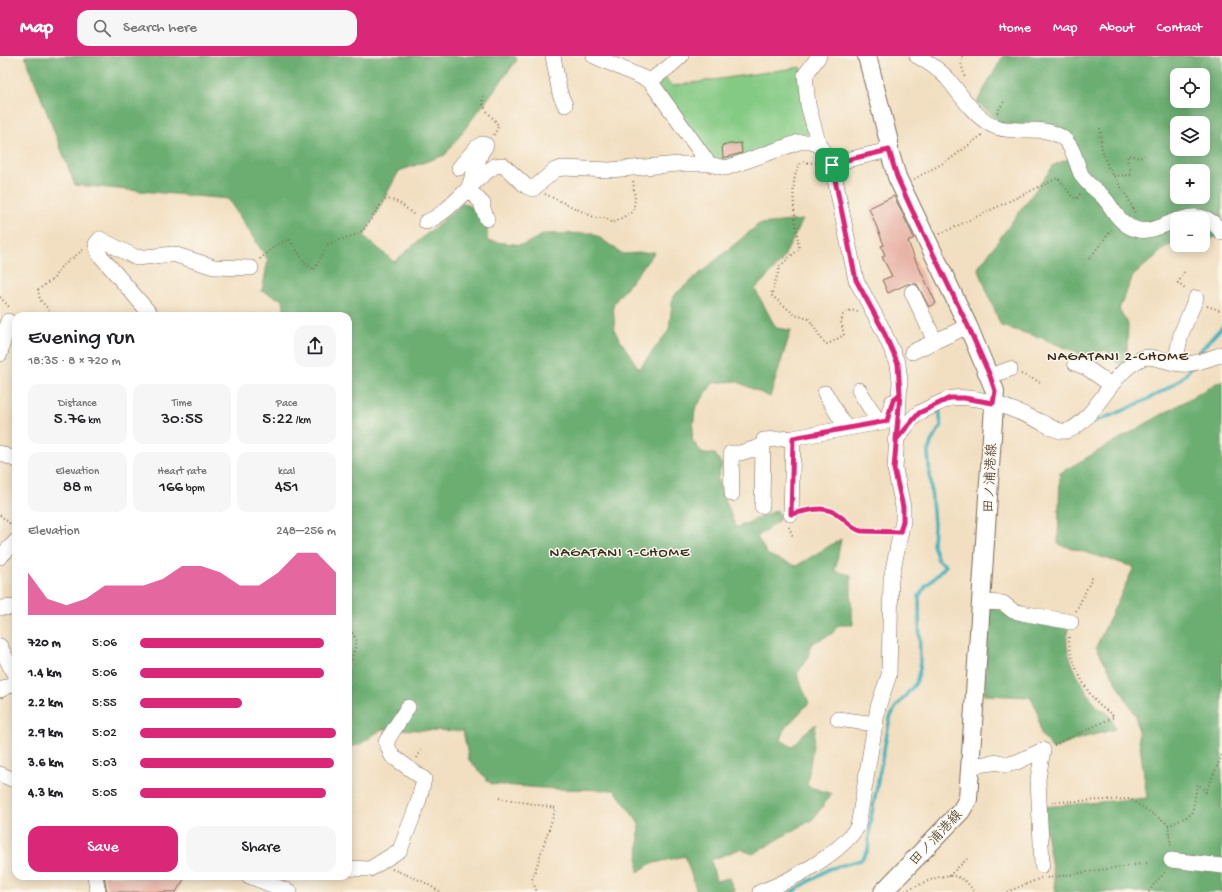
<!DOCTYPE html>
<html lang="en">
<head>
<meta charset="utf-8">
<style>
  :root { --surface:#fff; --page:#f6f6f6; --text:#202124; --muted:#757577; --accent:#db2777 }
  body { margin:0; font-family:"Gochi Hand","Klee One",sans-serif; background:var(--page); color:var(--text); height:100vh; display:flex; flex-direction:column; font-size:15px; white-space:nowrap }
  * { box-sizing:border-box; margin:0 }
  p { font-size:13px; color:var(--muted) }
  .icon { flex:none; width:22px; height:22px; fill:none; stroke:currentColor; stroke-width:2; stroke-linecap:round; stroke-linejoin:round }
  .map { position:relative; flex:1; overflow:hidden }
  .drawer { position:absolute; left:12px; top:256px; width:340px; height:568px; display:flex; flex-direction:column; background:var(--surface); border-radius:12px; box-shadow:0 2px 10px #0003 }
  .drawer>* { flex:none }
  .tools { position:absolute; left:1170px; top:12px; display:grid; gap:8px }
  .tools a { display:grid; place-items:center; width:40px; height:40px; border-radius:8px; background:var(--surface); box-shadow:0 2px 10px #0003; font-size:20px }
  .pin { position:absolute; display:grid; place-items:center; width:34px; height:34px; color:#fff; margin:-17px; border-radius:8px; box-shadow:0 2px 6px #0006 }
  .round { display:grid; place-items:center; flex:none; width:42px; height:42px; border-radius:12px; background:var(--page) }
  .headline { display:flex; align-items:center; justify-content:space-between; height:68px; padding:0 16px }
  h1 { font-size:22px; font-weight:600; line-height:30px }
  .stats { display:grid; grid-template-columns:repeat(3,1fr); gap:6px; height:68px; padding:4px 16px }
  .stats div { display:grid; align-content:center; border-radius:10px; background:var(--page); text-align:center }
  .stats b { font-size:17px; font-weight:600 }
  .stats small { font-size:11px; font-weight:400 }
  .stats p { font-size:11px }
  .chart { height:112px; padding:8px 16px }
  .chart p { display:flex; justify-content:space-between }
  .chart svg { width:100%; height:72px; margin-top:4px; fill:var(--accent); opacity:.7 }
  .cta { display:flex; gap:8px; margin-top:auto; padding:8px 16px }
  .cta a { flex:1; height:46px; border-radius:12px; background:var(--accent); color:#fff; font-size:16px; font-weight:600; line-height:46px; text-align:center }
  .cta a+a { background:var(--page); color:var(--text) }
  ul { padding:0 16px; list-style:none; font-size:13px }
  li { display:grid; grid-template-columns:64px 48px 1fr; align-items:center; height:30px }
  li i { height:10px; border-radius:5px; background:var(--accent) }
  header { display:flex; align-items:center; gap:24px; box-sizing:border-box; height:56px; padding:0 20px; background:var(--accent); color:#fff }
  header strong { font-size:19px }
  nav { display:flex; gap:22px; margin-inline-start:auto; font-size:14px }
  .search { width:280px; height:36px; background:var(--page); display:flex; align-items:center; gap:10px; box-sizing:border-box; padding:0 14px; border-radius:12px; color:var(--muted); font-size:15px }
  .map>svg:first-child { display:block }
  .green { fill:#85ca84; stroke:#607a51 }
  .forest { fill:#6cae72; stroke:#546c48; fill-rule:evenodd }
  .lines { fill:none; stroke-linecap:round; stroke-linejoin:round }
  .stream { stroke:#41b1ba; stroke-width:3.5 }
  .building { fill:#e9b4a7 }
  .minor-casing { stroke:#7b6957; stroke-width:16 }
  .major-casing { stroke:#7b6957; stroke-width:20 }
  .path { stroke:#7b6957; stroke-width:2; stroke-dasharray:1 3; stroke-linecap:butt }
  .minor { stroke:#fff; stroke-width:15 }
  .major { stroke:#fff; stroke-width:18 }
  .route-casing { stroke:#fff; stroke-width:8 }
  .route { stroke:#db2777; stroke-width:5 }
  .labels { text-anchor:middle; stroke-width:3; stroke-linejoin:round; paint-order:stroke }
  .street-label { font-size:14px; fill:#3b2a1e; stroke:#fbf7ec }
  .neighbourhood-label { font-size:15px; letter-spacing:1px; fill:#3b2a1e; stroke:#fbf7ec }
</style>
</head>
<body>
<header>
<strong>Map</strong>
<div class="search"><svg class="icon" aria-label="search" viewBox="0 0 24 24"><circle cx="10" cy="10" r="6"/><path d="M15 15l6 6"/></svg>Search here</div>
<nav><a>Home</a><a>Map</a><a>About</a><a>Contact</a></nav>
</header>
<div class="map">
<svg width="1222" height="836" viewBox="0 0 1222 836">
  <rect width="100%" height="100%" fill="#fbf7ec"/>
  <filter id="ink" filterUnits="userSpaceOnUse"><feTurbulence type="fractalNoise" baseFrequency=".025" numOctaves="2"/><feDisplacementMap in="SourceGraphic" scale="8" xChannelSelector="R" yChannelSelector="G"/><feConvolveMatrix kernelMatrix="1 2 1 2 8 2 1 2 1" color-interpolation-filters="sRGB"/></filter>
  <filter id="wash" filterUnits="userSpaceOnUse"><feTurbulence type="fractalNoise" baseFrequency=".012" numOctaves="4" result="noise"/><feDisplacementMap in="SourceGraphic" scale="16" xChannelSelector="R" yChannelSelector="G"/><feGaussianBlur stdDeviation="0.9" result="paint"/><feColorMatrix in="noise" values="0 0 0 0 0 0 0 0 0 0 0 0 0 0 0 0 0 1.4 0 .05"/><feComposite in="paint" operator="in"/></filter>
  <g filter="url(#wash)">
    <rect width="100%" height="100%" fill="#f2dfc1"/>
    <!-- green -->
    <path class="green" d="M801,11l8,66 -86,31 -12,-2 -53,-77 5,-9 9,10z"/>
    <!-- forest -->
    <path class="forest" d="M25,0h490l2,4 -72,95 -46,16 -35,65 30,26 69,-59 25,13 -1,25 36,4 22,-11 48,-1 30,21 32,-2 -42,52 2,28 24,37 30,-39 4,-34 86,-72 44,-4 -22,42 -26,27 21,39 15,2 -21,67 -34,-16 -23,2 -18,26 -3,31 11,14h12l7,11 -5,14 19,49 41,-18 3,9 -23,18 11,18 28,11 45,-27 -6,32 16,4v23l2,27h-15l-6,9 -20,9 -4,14 -11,17 12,29 -24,25 -4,12 11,7 10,-12 14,-11 -9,62 25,8 -19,25 -60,35 -13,-5 -29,11 5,21 13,-3 6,13 -38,1 -12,-36 -35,8 -12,8 1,-48 -24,-34 -60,-1 -64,-5 -22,-24 -6,-29 -81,-2 -23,16 -11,2v-431h-63l-2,-16 -21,-9 6,-31 -40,-61 -153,-14z
      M1003,0h219v180l-19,4v-21h-26v25l-10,2 -34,30 -14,33 9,15 -1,28 6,6 -12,9 -16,-17 -15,8 -51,-21 -38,-11 -23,-58 76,-103 26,-11 -17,-24 -63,-7 -23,-21zM1177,19h26v26h-26zM1177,67h26v26h-26zM1177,115h26v26h-26z
      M1222,324v512h-166l-14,-85 105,-9 -11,-82 -40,-69 38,-80 -76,-23 2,-71z
      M990,549l79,18c-1,7 -3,15 -2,22 1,15 18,47 28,59 11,13 14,2 20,25l-37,10 -25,10 -12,-14 -4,-26 -7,-12 -46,-2z"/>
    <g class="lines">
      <!-- stream -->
      <path class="stream" d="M1196,302l1,-4 25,-27
        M1089,367c24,-7 92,-35 102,-56
        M792,836l37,-23 32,-9 7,-9 3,-33 19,-100 6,-11 20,-24 4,-14 -1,-73 7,-10 20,-20 -8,-6 -5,-15 1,-21 -6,-71 3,-11 10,-16 -2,-19"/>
    </g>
    <g id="blocks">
      <!-- building -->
      <path class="building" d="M741,87l1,10 -19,5 -1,-13z
        M894,140l20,42 -6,3 7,18 21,44 -7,4 -12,-23h-10l-19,9 -6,-13 10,-4 -10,-19 3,-2 -4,-9 3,-1 -15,-37z
        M104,820h82l-10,16h-69z"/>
    </g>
  </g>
  <g filter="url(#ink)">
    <use href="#blocks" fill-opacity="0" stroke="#7b6957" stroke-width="1"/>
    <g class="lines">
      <defs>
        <path id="minor" d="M553,0l7,38 5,11
          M594,0l56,25 59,83
          M917,0c11,6 21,13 30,22 13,15 25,36 43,46 22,13 54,-2 74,15 10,9 12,24 17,35 5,11 16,15 23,24 6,6 9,14 15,20 19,21 36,11 58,2
          M650,25l20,-15 11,-10
          M832,109l6,-3 51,-12
          M459,112l18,-21 5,-3 4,1 -5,8 -13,36 15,15 -1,2 5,13
          M1182,163c18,-5 29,-2 40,14
          M426,166c25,-9 45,-42 69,-56l8,-1 23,21 7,3 22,-19 7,-2 48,2 69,-6h30l17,4 73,-26h12l8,3
          M912,236l23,49
          M152,260l-53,-62 -3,-10 4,-5 37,19 36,-4 41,13 37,1
          M912,296l56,-26
          M0,298l8,-33
          M1075,307l12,5 24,17
          M1175,307l6,-29 15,-36
          M996,318l14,-5
          M859,334l19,31
          M825,337l21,35
          M895,384c9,-8 14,-21 24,-27 3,-2 30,-15 33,-15 30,-3 63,12 89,24 7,3 18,11 26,9 28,-9 44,-61 76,-73 11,-4 30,8 44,6 12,-1 24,-6 35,-10
          M0,397l16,7
          M732,438l-1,-41h9l23,-7 1,-6 29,-2 94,-17 5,-19
          M762,450l1,-60
          M791,458l2,-76
          M0,501l16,-16
          M982,546l21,1 10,8 9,2 49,9
          M0,552l16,-1
          M0,590l16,32
          M0,634l16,-8
          M838,663l37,5
          M970,710l29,-4 7,3 11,-3 26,-12 -5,29 4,86
          M0,718l16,7
          M1171,804l51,6
          M348,812l22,1 30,-19 18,-47 6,-24 -32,-23 -6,-14 22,-35
          M95,820l3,16
          M249,820l41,16
          M760,836c31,-11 80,-38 98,-66l20,-119 11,-32 2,-96 12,-58v-14l-8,-38 5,-88 -2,-17 -16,-36 -26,-48 -24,-115 -13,-20 -11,-40 -3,-30 14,-19"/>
        <path id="major" d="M867,0l22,86v8l8,27 71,149 27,65 -27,408 -7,12 -78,81"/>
      </defs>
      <!-- minor casing -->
      <use href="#minor" class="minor-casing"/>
      <!-- major casing -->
      <use href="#major" class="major-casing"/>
      <!-- path -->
      <path class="path" d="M962,0l-1,7 4,15
        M483,40c-3,11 8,19 14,27l1,4 -4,8
        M997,57l8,-13
        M1100,72l1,18 7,21 20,31 8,17
        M816,107l-14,-1c-16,15 -5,66 -3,87l-19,17 -9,29 24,20 14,4 16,25h3l16,-9 -3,-13 2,-7 8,-5 7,2
        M1114,120l18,-1 -5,-15 1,-5 12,3 4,-3
        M914,123l35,-19 33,-25
        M545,138l51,24h10l6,5 21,-11 2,-13 -2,-19
        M940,178l118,-56 14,18 5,3 3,-5
        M260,203l15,-13 12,-6h3l16,24 8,6 14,-26 30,-10 6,-5 20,-29c12,-3 23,9 31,16
        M1089,203l23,-30
        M1184,216l-6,11 8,7
        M0,241l10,11
        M1207,250l15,5
        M55,260l-15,-16 -2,-10 16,-12 5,-9 25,-20
        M1021,318l19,8
        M804,455c14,-3 27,-3 38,7 5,4 9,9 15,12 8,3 22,0 31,1
        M0,459l15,13
        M789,471l4,10
        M1076,555l17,-35
        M348,570l9,15 -9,29
        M1054,689l60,-28c-5,-6 -11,-8 -16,-13 -14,-15 -31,-50 -29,-70
        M417,702l5,-9
        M499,742l57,10 -24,72 5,12
        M1052,746l78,-3 38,25 3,24
        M1168,770l24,-12 5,-28 1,-2 8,8 16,-37
        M392,813l32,13 16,10
        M949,820l18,-17
        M1047,822l101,-15
        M905,835c24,-9 51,-30 69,1
        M1007,836l34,-14
        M1149,836l5,-8 12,-13"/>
      <!-- minor -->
      <use href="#minor" class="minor"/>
      <!-- major -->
      <use href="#major" class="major"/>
    </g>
  </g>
  <g class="lines" filter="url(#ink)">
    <defs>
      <path id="route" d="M832,109l24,115 26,48 16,36 2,30 -6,75 9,38v14l-3,11 -39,-1c-9,-3 -13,-9 -20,-14 -16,-14 -33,-6 -50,-3l2,-76 94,-17 6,-21 7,-6 -4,46 23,-27 31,-15h14l29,5 2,-12 -5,-15 -22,-50 -57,-118 -14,-31 -8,-27 -51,12 -6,3"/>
    </defs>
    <!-- route casing -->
    <use href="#route" class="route-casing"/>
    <!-- route -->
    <use href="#route" class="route"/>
  </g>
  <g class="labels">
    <!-- street labels -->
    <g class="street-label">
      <text transform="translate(989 422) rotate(-87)" y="5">田ノ浦港線</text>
      <text transform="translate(935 781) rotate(-47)" y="5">田ノ浦港線</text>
    </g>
    <!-- neighbourhood labels -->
    <g class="neighbourhood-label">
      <text x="1118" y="304">NAGATANI 2-CHOME</text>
      <text x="620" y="500">NAGATANI 1-CHOME</text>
    </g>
  </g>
</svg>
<div class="tools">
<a><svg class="icon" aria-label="locate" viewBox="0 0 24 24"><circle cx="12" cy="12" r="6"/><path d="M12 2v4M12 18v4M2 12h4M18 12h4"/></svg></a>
<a><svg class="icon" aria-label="layers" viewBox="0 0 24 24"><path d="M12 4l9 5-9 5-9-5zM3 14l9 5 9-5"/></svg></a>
<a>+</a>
<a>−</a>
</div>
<div class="pin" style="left:832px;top:109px;background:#1e9e55"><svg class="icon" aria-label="arrive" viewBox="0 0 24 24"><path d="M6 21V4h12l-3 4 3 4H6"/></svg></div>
<section class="drawer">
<div class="headline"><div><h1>Evening run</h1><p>18:35 · 8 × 720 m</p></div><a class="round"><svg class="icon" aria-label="share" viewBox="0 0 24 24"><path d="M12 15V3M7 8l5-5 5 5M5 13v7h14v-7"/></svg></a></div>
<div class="stats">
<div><p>Distance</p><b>5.76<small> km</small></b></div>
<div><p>Time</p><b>30:55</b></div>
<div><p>Pace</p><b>5:22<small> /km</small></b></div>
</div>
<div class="stats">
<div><p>Elevation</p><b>88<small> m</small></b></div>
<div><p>Heart rate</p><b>166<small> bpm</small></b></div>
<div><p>kcal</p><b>451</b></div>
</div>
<div class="chart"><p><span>Elevation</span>248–256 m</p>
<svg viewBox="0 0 160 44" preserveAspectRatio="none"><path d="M0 44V18L10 34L20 38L30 34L40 26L50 26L60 26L70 22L80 14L90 14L100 18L110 26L120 26L130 18L140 6L150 6L160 18V44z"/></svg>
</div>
<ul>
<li><b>720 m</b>5:06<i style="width:94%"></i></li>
<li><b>1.4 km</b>5:06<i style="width:94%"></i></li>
<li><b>2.2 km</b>5:55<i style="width:52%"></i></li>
<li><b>2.9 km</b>5:02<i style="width:100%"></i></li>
<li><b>3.6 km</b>5:03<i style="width:99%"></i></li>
<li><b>4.3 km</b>5:05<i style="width:95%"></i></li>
</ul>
<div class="cta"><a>Save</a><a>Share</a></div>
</section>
</div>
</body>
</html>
